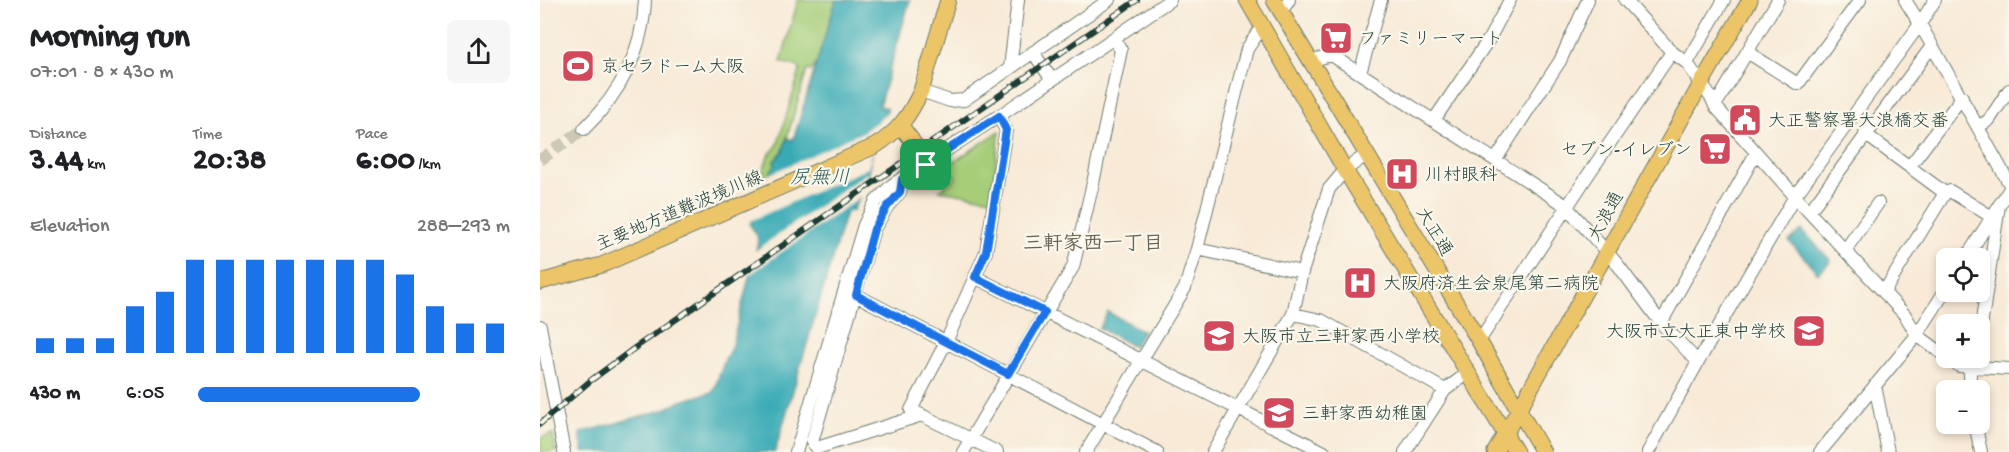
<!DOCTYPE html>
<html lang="en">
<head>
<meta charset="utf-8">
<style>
  :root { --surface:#fff; --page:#f6f6f6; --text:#202124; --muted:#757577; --accent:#1a73e8 }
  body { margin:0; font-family:"Gochi Hand","Klee One",sans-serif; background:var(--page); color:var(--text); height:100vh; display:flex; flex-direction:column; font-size:22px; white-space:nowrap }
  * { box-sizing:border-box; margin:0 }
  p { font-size:20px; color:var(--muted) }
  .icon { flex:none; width:33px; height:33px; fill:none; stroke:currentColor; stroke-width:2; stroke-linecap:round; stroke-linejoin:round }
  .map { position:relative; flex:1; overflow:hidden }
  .sheet { display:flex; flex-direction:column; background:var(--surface); width:540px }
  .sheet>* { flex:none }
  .buttons { position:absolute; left:1396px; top:248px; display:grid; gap:12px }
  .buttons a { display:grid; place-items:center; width:54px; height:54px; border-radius:9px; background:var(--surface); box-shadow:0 3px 9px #0003; font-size:30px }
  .pin { position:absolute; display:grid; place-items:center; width:51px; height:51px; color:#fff; margin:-26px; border-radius:12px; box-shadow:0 3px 9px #0006 }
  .round { display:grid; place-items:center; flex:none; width:63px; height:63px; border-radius:9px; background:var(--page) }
  .head { display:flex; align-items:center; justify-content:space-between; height:102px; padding:0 30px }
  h1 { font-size:33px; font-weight:800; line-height:45px }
  .stats { display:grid; grid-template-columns:repeat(3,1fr); gap:9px; height:102px; padding:6px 30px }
  .stats div { display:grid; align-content:center }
  .stats b { font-size:30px; font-weight:800 }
  .stats small { font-size:16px; font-weight:400 }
  .stats p { font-size:16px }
  .chart { height:168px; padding:12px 30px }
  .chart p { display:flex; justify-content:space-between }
  .chart svg { width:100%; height:108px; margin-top:6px; stroke:var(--accent); stroke-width:6 }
  ul { padding:0 30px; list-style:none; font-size:20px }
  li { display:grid; grid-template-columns:96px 72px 1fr; align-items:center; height:45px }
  li i { height:15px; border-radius:8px; background:var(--accent) }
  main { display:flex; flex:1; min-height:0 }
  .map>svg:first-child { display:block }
  .green { fill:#a6ce79; stroke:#628656; stroke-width:1.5 }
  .water { fill:#39aab5; stroke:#2c7474; stroke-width:1.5 }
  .pier { fill:#f8ead7 }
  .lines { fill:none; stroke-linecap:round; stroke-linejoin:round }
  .minor-tunnel { stroke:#cdc7b6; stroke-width:12; stroke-dasharray:12 6; stroke-linecap:butt }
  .minor-casing { stroke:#6b7a6d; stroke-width:14 }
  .major-casing { stroke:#6b7a6d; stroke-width:17 }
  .minor { stroke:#fff; stroke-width:12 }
  .major { stroke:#edc569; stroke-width:15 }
  .rail-casing { stroke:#1f3d34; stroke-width:6 }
  .rail { stroke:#fbf7ec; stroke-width:4; stroke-dasharray:11; stroke-linecap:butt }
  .route-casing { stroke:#fff; stroke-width:12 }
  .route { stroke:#1a73e8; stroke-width:8 }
  .labels { text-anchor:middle; stroke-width:4.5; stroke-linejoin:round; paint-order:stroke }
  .poi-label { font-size:18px; fill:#1f3d34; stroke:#fbf7ec; text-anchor:start }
  .street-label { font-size:18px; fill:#1f3d34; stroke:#fbf7ec }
  .water-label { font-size:20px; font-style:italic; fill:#275e5b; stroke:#fbf7ec }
  .neighbourhood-label { font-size:20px; font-weight:bold; fill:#696656; stroke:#fbf7ec }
</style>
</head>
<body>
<main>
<section class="sheet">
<div class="head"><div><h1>Morning run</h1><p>07:01 · 8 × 430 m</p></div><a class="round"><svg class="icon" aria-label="share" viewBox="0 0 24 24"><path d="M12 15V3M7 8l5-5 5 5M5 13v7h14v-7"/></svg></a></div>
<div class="stats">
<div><p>Distance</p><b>3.44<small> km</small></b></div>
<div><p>Time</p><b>20:38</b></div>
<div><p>Pace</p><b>6:00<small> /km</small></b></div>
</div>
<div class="chart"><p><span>Elevation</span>288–293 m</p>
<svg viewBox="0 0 160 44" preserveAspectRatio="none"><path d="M5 44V38M15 44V38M25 44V38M35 44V25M45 44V19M55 44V6M65 44V6M75 44V6M85 44V6M95 44V6M105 44V6M115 44V6M125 44V12M135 44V25M145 44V32M155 44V32"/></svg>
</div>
<ul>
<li><b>430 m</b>6:05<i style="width:71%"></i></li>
</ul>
</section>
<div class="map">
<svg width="1469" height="452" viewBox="0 0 1469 452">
  <rect width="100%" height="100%" fill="#fbf7ec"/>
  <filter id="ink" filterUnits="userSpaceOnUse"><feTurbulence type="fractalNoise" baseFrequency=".0167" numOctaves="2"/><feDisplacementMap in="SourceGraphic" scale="12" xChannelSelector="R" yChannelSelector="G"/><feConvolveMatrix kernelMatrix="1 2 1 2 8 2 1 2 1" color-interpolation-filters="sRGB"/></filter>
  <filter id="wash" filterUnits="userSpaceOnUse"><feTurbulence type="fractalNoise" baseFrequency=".008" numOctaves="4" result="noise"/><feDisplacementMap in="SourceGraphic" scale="24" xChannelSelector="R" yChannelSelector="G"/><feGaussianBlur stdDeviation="1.35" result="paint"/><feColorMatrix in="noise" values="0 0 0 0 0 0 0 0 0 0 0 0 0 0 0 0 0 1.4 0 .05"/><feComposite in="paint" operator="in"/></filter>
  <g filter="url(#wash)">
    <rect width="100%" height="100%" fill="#f8ead7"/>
    <!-- green -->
    <path class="green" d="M258,0h38l-20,65 -5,6 -4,-1 -24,81 -9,10 1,5 -6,8 -8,3 7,-21 9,-10 23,-75 -1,-4 -18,-5z
      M460,131l-9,68 -51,-9 16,-12 -9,-12z
      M13,434l3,18h-16v-14z"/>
    <!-- water -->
    <path class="water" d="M296,0h74l-31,106 8,2v4c-16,17 -13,46 -20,68 -3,10 -9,20 -14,30l-7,2 -71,240h-192l-3,-19 83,-23 18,-9 31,-9 2,-2 11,-31 6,-11 27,-106 -1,-7 -7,-10 19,-51 6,-9 -1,-3 9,-11 4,-13 5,2 2,-3z
      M1262,230l29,31 -13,12 -29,-32z
      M568,312l35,19 -9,16 -35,-19z"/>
    <!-- pier -->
    <path class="pier" d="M349,110l1,3 -10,14 -12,41 -118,53 15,-45 98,-44 15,-11z
      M328,172v14l-5,9 -117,82 6,-24z"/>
  </g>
  <g filter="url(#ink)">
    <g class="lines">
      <!-- minor-tunnel -->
      <path class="minor-tunnel" d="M0,160l44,-31"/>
      <defs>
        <path id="minor" d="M1085,0l47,52 15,11 25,36 3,7 94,106 96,103 12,20 42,31 50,3
          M1365,0l15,24 89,159
          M741,12l8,-12
          M493,52l19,28
          M1207,52l51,32 62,-84
          M770,61l17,-5h6l232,149 53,60 43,58 37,39
          M1147,63l37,-63
          M470,68l8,-68
          M820,73l21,-73
          M381,91l29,10 14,-1 145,-100
          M1175,106l63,-106
          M894,120l55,-81 21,-39
          M1438,127l11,-7 20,-30
          M44,129c36,-35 59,-79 61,-129
          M1325,134l80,59 -61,99
          M956,159l64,-98 28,-61
          M1370,166l52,-69
          M362,179l-2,13 -13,15 -13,22 -62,213 5,6 105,-33
          M1405,193l5,-2 42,26
          M1269,212l123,-166
          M657,249l105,23
          M1306,249l32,-46
          M1426,258l43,-68
          M435,277l349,175
          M316,295l301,157
          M753,314l28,6 124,70
          M1121,323l95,-170
          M0,326l24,126
          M1440,334l19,-129
          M939,341l109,-166 84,-123
          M1335,385l13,67
          M1430,390v-23l6,-10
          M1435,423l6,29
          M256,452l68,-227 12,-24 16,-16 107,-69 171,-116
          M423,452l110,-185 20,-84 28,-133 -7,-11
          M457,452l-86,-42 35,-68 40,-90 20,-122 -7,-14
          M546,452l99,-164 12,-39 50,-200 15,-22
          M673,452l80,-138 9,-42 27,-83 16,-19 21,-15
          M865,452l40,-62 23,-17
          M1108,452l50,-90 97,-166 125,-172 15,-24
          M1280,452l97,-117 30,-47"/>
        <path id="major" d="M707,0l98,170 171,282
          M734,0l205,341 64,111
          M361,126l10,13 15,26
          M0,282l62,-17 273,-119c23,-14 35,-31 46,-55l27,-91
          M955,452l206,-368 49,-84"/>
      </defs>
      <!-- minor casing -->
      <use href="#minor" class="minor-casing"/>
      <!-- major casing -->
      <use href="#major" class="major-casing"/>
      <!-- minor -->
      <use href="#minor" class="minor"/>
      <!-- major -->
      <use href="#major" class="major"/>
      <defs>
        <path id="rail" d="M0,424l50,-43 46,-34 501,-347"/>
      </defs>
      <!-- rail casing -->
      <use href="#rail" class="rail-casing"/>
      <!-- rail -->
      <use href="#rail" class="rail"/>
    </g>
  </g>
  <g class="lines" filter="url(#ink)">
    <defs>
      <path id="route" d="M459,116l7,14 -20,122 -11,25 70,35 -37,62 -152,-79 18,-66 13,-22 13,-15 2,-13z"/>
    </defs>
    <!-- route casing -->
    <use href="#route" class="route-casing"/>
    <!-- route -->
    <use href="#route" class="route"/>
  </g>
  <!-- icons -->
  <defs>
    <symbol id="supermarket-square" viewBox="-11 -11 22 22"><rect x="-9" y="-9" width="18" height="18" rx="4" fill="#d1495b" stroke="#fbf7ec"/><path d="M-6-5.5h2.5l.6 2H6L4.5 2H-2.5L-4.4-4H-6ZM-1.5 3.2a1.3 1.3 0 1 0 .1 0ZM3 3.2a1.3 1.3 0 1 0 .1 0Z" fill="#fff"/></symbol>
    <symbol id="stadium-square" viewBox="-11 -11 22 22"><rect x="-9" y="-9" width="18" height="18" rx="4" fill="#d1495b" stroke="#fbf7ec"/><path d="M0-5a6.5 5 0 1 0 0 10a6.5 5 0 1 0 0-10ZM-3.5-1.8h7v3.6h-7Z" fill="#fff"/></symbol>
    <symbol id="civic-square" viewBox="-11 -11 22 22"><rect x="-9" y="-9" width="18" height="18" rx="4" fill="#d1495b" stroke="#fbf7ec"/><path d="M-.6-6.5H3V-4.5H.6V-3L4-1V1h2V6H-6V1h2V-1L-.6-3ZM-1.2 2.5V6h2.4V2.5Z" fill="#fff"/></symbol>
    <symbol id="hospital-square" viewBox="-11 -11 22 22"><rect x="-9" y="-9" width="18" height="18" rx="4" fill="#d1495b" stroke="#fbf7ec"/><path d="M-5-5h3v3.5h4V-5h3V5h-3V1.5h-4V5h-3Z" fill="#fff"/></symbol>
    <symbol id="school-square" viewBox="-11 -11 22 22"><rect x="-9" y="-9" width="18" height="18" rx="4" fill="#d1495b" stroke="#fbf7ec"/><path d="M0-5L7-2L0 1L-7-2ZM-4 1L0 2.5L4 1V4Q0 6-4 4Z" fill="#fff"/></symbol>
  </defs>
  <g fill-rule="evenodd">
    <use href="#supermarket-square" x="777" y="19" width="38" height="38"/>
    <use href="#stadium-square" x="19" y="47" width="38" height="38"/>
    <use href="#civic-square" x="1186" y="101" width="38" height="38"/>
    <use href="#supermarket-square" x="1156" y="130" width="38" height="38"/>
    <use href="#hospital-square" x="843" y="155" width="38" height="38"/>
    <use href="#hospital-square" x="801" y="264" width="38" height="38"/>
    <use href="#school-square" x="1250" y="312" width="38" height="38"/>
    <use href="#school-square" x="660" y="317" width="38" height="38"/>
    <use href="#school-square" x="720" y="394" width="38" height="38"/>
  </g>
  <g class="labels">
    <!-- poi labels -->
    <g class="poi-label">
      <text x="819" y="44">ファミリーマート</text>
      <text x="61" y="72">京セラドーム大阪</text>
      <text x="1228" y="126">大正警察署大浪橋交番</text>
      <text x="1152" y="155" text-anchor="end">セブン-イレブン</text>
      <text x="885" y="180">川村眼科</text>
      <text x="843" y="289">大阪府済生会泉尾第二病院</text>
      <text x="1246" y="337" text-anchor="end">大阪市立大正東中学校</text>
      <text x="702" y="342">大阪市立三軒家西小学校</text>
      <text x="762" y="419">三軒家西幼稚園</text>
    </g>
    <!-- street labels -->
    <g class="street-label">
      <text transform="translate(139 210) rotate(-23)" y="6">主要地方道難波境川線</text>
      <text transform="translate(1065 216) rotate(-61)" y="6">大浪通</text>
      <text transform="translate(895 231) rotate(59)" y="6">大正通</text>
    </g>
    <!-- water labels -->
    <g class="water-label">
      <text x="280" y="183">尻無川</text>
    </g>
    <!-- neighbourhood labels -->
    <g class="neighbourhood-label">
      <text x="553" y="249">三軒家西一丁目</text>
    </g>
  </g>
</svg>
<div class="buttons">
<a><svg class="icon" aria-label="locate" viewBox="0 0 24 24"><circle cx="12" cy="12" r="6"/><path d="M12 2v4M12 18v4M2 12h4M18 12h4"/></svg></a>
<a>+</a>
<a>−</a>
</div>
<div class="pin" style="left:386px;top:165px;background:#1e9e55"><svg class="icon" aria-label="arrive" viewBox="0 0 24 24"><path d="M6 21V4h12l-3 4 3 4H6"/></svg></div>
</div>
</main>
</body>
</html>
